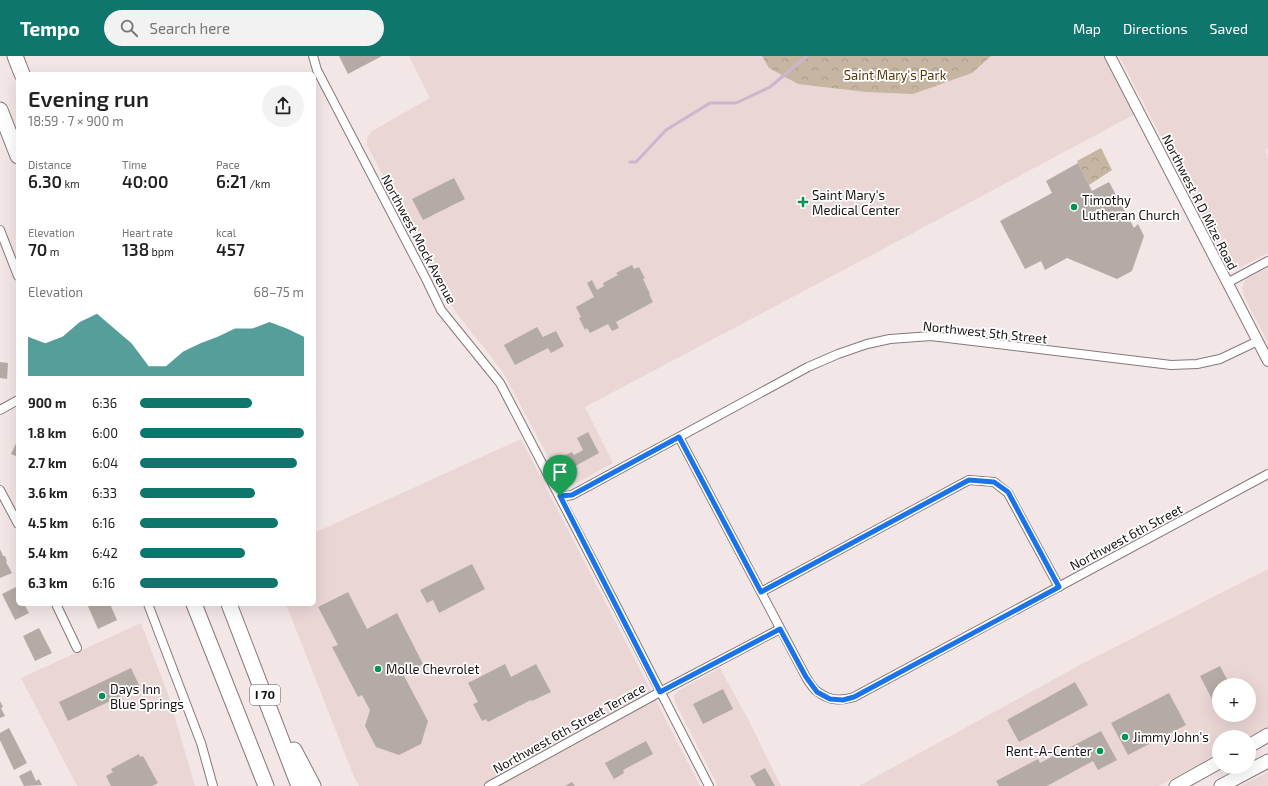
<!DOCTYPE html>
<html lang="en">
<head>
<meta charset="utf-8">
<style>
  :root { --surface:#fff; --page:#f2f2f2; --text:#222; --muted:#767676; --accent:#0f766e }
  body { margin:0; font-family:"Exo 2",sans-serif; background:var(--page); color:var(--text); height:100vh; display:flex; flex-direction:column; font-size:15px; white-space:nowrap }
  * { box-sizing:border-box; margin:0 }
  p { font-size:13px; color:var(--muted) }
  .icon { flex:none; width:22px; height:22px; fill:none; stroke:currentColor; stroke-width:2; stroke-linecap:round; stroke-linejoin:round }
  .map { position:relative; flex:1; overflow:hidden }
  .drawer { position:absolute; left:16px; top:16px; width:300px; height:534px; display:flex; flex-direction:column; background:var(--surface); border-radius:6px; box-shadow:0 4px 16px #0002 }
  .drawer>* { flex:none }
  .controls { position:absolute; left:1212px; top:622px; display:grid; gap:8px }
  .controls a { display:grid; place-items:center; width:44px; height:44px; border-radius:50%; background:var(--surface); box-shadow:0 4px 16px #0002; font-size:20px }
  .pin { position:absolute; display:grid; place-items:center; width:34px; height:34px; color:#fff; margin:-41px -17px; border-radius:50% 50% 50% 0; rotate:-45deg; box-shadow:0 0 4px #0007 }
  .pin .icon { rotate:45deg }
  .round { display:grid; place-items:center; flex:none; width:42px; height:42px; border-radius:21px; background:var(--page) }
  .headline { display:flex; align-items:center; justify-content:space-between; height:68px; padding:0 12px }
  h1 { font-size:22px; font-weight:600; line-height:30px }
  .figures { display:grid; grid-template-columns:repeat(3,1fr); gap:6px; height:68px; padding:4px 12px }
  .figures div { display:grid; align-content:center }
  .figures b { font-size:17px; font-weight:600 }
  .figures small { font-size:11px; font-weight:400 }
  .figures p { font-size:11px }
  .chart { height:112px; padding:8px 12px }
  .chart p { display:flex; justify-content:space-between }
  .chart svg { width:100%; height:72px; margin-top:4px; fill:var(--accent); opacity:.7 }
  ul { padding:0 12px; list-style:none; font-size:13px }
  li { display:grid; grid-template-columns:64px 48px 1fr; align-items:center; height:30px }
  li i { height:10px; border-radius:5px; background:var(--accent) }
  header { display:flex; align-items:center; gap:24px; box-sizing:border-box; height:56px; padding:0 20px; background:var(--accent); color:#fff }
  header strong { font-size:19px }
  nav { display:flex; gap:22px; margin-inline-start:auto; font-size:14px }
  .search { width:280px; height:36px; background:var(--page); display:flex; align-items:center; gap:10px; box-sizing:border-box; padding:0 14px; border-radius:22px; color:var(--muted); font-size:15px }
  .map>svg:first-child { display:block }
  .built { fill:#ebd6d6; fill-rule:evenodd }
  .park { fill:url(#park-crowns) }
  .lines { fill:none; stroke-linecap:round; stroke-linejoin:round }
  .stream { stroke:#ccb5ce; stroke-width:3 }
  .building { fill:#b5aba6 }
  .minor-casing { stroke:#847979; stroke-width:10 }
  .tertiary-casing { stroke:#847979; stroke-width:12 }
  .primary-casing { stroke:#847979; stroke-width:15 }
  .motorway-casing { stroke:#847979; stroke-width:17 }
  .minor { stroke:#fff; stroke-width:8 }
  .tertiary { stroke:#fff; stroke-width:10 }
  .primary { stroke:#fff; stroke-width:13 }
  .motorway { stroke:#fff; stroke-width:15 }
  .route-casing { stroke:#fff; stroke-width:8 }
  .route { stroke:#1a73e8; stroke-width:5 }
  .poi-dot { fill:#029353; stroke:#fff; stroke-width:1.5 }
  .labels { text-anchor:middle; stroke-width:3.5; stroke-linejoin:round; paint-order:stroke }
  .shield { fill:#fff; stroke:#5d5a5a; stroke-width:1 }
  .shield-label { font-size:12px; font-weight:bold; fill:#181313 }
  .park-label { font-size:13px; fill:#553707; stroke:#fff }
  .poi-label { font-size:13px; fill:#181313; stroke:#fff; text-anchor:start }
  .street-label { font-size:13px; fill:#181313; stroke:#fff }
</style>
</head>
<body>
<header>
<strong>Tempo</strong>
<div class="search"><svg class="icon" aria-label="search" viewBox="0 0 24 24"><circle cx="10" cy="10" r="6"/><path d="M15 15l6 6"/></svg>Search here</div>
<nav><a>Map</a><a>Directions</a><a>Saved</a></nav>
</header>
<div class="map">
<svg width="1268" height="730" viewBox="0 0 1268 730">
  <defs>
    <pattern id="park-crowns" width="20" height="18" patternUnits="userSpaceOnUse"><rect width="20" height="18" fill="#c6b5a1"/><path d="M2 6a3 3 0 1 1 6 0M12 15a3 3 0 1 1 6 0" fill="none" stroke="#a99b8a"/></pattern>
  </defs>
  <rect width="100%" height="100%" fill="#f3e6e6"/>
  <!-- built -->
  <path class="built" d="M409,0h701l29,56 -254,136 -300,159 28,56 -44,24 -6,-3 -2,-3 -58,-109 -45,-57 -13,-19 -78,-151v-8l5,-6 58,-33z
    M1119,0h149v92l-3,2 3,7v96l-29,15h-7l-5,-5z
    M1268,212v75l-24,-47 -2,-9 3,-7 3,-2z
    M521,383l126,244 53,103h-341l-5,-9 -68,-173h28v-71z
    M1268,513v158l-19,10h-30v16l-60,33h-300l221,-121zM1219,629h30v30h-30z
    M141,567l28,74 26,89h-118l-56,-108z
    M720,612l28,51 33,67h-63l-43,-84 -1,-6 4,-5z
    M1268,716v14h-27z"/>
  <!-- park -->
  <path class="park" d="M762,0h229l-19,17 -59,21 -47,-2 -68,-8 -29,-16z
    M1101,92l11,22 -23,15 -12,-24z"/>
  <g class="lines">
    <!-- stream -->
    <path class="stream" d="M630,106h6l30,-32 44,-27h26l34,-16 37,-31"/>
  </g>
  <!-- building -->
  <path class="building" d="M339,0h43l-34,18z
    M1078,107l14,28 17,-9 25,46 4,-4 6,12 -12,35 -15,8 -50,-21 -22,12 -4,-9 -16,8 -25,-48 52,-28 -6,-12z
    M454,122l11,21 -42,21 -11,-21z
    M632,209l2,4 5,-2 6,11 -2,1 7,15h-1l4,8 -37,20 3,6 -7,3 -4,-7 -18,9 -3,-5 -2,2 -6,-12 2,-1 -5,-10 18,-10 -7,-14 5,-3 5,10 7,-4 -1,-3 15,-8 -2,-2z
    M537,271l6,10 13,-6 8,15 -13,7 -3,-5 -33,17 -11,-20z
    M0,306l8,1 -1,16 -7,-1z
    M588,376l11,21 -31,17 -7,-13 11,-5 2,3 9,-5 -6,-12z
    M18,383v18l-7,-3z
    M0,493l3,7h2l2,5 -1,1 6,11 -12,5z
    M472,508l13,25 -46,24 -6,-13 -6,3 -7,-13z
    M18,530v18h6l5,9 -14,7 -13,-26z
    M348,536l19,37 30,-16 26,51 -20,10 25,47 -7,23 -22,11 -23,-8 -11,-21 5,-16 -8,-15 -4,2 -26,-50 6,-2 -20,-38z
    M87,548h23l7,16 -19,9z
    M39,572l13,25 -17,8 -12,-25z
    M505,608l6,13 25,-13 15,28 -19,9 -1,-1 -43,22 -2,-3 -4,2 -9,-17 5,-2 -10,-19z
    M1220,610l10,19h-11v20l-3,2 -16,-31z
    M131,612l9,19 -72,34 -9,-19z
    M1075,626l13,23 -69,37 -12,-22z
    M723,633l10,20 -30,15 -10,-20z
    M1169,637l17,32 -58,30 -17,-32z
    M0,645l3,6 -2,1 4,8 -5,2z
    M9,672l18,35 -13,7 -14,-30v-7z
    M1101,675l16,29 -19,10 -5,-9 -46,25h-48l-3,-5 42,-22 2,4z
    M646,685l7,13 -30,16 1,3 -10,6 -9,-16z
    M139,698l1,3 3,-1 15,27 -6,3h-41l-5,-10 7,-4 -2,-3z
    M765,712l10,18h-19l-6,-10z
    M31,714l5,11 3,-2 3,6 -18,1 -5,-10z
    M572,726l3,4h-10z"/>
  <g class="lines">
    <defs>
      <path id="minor" d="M313,0l4,14 110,211 14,29 59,73 117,224 92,179
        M0,174l18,46
        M1227,227l41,-22
        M0,354l18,-10
        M679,381l127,240c3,5 7,12 12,15 12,9 23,9 36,5l414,-223
        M0,434l18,34
        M560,441l12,-2 236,-128 30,-13 29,-10 23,-5 41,-3 240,29 26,-1 23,-5 38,-18
        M761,536l208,-112 25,2 14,11 51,94
        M56,548l21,44
        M148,548l53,139 12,43
        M489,730l171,-94 120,-63"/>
      <path id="tertiary" d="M1110,0l158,305"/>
      <path id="primary" d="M1249,690l19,-11
        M1176,730l43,-24
        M1221,730l47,-25"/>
      <path id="motorway" d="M15,0l7,18
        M0,54l18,46
        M194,548l72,182
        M229,548l70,182
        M294,694l19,36"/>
    </defs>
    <!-- minor casing -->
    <use href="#minor" class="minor-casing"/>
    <!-- tertiary casing -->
    <use href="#tertiary" class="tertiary-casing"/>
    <!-- primary casing -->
    <use href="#primary" class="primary-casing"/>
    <!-- motorway casing -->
    <use href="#motorway" class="motorway-casing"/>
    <!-- minor -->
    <use href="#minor" class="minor"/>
    <!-- tertiary -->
    <use href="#tertiary" class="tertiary"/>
    <!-- primary -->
    <use href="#primary" class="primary"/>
    <!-- motorway -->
    <use href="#motorway" class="motorway"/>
  </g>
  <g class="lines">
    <defs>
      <path id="route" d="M679,381l82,155 208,-112 25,2 14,10 51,95 -205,110 -11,3 -13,-1 -13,-7 -11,-15 -26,-48 -120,63 -100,-196 12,-1z"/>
    </defs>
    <!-- route casing -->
    <use href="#route" class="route-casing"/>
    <!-- route -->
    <use href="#route" class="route"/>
  </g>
  <!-- markers -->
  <g class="poi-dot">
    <path d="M801 140h4v4h4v4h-4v4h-4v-4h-4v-4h4z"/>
    <circle cx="1074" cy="151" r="4"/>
    <circle cx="378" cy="613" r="4"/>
    <circle cx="102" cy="640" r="4"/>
    <circle cx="1125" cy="681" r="4"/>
    <circle cx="1100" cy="695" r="4"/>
  </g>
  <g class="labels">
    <!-- shield labels -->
    <rect class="shield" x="250" y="629" width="30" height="20" rx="3"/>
    <g class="shield-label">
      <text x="265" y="643">I 70</text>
    </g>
    <!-- park labels -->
    <g class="park-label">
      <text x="895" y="24">Saint Mary's Park</text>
    </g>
    <!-- poi labels -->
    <g class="poi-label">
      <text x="812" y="144">Saint Mary's<tspan x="812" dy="15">Medical Center</tspan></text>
      <text x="1082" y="149">Timothy<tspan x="1082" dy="15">Lutheran Church</tspan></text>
      <text x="386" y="618">Molle Chevrolet</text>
      <text x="110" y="638">Days Inn<tspan x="110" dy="15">Blue Springs</tspan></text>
      <text x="1133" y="686">Jimmy John's</text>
      <text x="1092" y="700" text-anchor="end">Rent-A-Center</text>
    </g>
    <!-- street labels -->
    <g class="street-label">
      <text transform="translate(1200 146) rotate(63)" y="5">Northwest R D Mize Road</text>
      <text transform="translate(419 183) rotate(62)" y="5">Northwest Mock Avenue</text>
      <text transform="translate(985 276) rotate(6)" y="5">Northwest 5th Street</text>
      <text transform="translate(1126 481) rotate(-28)" y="5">Northwest 6th Street</text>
      <text transform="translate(569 672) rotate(-29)" y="5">Northwest 6th Street Terrace</text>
    </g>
  </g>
</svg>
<div class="controls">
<a>+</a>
<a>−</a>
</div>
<div class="pin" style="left:560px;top:440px;background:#1e9e55"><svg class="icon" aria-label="arrive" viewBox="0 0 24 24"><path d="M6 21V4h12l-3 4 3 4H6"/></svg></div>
<section class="drawer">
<div class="headline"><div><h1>Evening run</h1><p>18:59 · 7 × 900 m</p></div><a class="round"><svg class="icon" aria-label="share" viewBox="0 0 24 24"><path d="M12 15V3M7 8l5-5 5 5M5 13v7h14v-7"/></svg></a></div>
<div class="figures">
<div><p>Distance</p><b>6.30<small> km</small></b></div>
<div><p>Time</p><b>40:00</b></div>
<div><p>Pace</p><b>6:21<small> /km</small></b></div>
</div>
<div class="figures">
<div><p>Elevation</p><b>70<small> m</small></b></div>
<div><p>Heart rate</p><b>138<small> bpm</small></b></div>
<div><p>kcal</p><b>457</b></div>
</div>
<div class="chart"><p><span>Elevation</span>68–75 m</p>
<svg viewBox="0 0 160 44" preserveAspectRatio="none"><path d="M0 44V20L10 24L20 20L30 11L40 6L50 15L60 24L70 38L80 38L90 29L100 24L110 20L120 15L130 15L140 11L150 15L160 20V44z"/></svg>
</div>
<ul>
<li><b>900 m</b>6:36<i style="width:68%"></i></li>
<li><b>1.8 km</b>6:00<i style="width:100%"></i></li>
<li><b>2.7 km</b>6:04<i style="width:96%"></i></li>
<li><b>3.6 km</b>6:33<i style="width:70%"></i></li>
<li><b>4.5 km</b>6:16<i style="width:84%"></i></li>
<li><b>5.4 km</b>6:42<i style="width:64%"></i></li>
<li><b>6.3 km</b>6:16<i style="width:84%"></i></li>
</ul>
</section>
</div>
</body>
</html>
